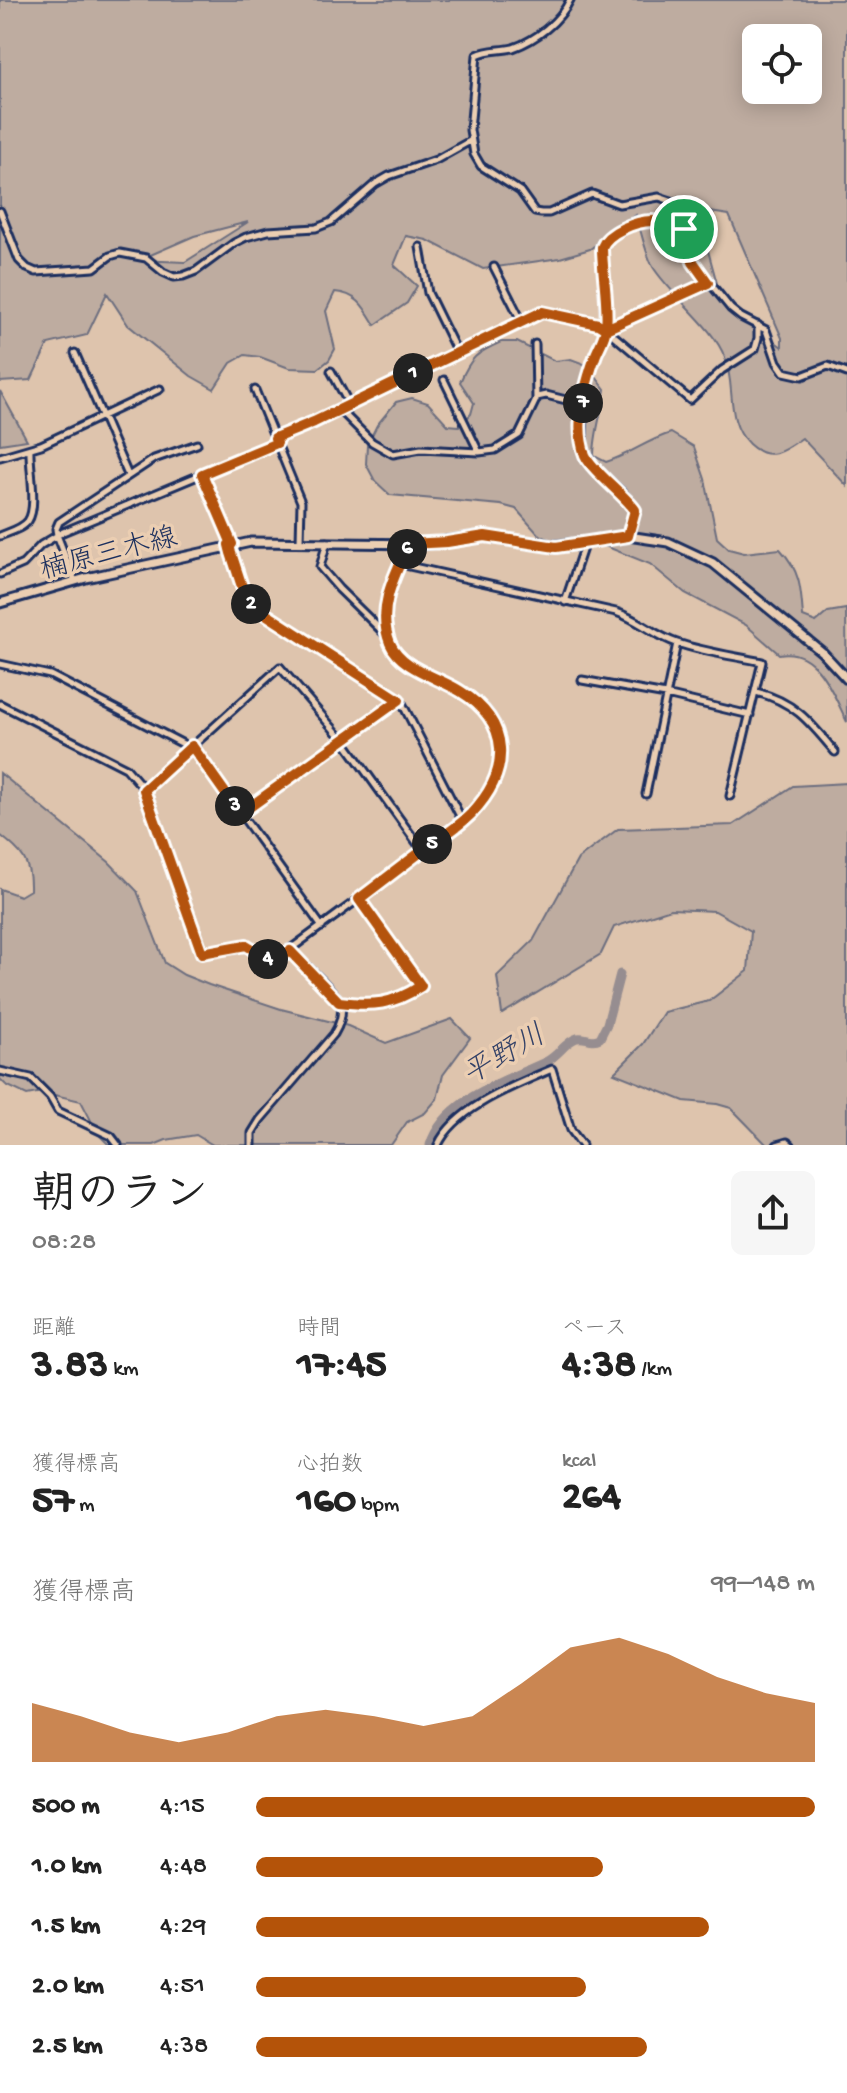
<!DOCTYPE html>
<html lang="ja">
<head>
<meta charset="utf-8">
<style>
  :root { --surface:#fff; --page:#f6f6f6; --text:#222; --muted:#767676; --accent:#b45309 }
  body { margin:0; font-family:"Gochi Hand","Klee One",sans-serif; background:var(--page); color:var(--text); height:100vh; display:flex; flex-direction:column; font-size:30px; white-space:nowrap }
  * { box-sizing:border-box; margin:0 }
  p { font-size:26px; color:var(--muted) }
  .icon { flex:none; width:44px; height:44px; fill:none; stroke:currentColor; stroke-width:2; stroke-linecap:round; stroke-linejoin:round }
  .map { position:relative; height:1145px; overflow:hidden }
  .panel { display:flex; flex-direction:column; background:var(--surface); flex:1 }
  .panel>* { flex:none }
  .fabs { position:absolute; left:742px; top:24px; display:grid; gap:16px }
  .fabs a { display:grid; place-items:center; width:80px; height:80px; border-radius:12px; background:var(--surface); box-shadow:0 4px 20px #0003; font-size:40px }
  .pin { position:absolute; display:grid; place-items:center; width:68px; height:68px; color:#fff; margin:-34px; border:4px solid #fff; border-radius:50%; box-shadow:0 2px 8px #0007 }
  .km { position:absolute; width:40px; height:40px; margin:-20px; border-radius:50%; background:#222; color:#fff; font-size:22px; line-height:40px; text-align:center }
  .round { display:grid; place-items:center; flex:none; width:84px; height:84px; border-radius:12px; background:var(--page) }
  .head { display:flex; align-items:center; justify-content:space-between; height:136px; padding:0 32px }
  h1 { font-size:44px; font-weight:700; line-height:60px }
  .figures { display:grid; grid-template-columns:repeat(3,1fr); gap:12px; height:136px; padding:8px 32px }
  .figures div { display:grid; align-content:center }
  .figures b { font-size:40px; font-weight:700 }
  .figures small { font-size:22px; font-weight:400 }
  .figures p { font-size:22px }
  .chart { height:224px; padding:16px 32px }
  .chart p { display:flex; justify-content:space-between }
  .chart svg { width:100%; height:144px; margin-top:8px; fill:var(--accent); opacity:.7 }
  ul { padding:0 32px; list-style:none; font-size:26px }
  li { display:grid; grid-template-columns:128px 96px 1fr; align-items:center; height:60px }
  li i { height:20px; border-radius:10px; background:var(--accent) }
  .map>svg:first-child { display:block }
  .green { fill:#beaca0; stroke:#6c6e7f; stroke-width:2; fill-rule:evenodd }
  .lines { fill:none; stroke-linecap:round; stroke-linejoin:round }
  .river { stroke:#968d90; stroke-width:9 }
  .minor-casing { stroke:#1b2f5e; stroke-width:11 }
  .secondary-casing { stroke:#1b2f5e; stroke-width:13 }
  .minor { stroke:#ebceb2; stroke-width:5 }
  .secondary { stroke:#ebceb2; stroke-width:7 }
  .route-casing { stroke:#fff; stroke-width:16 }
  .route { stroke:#b45309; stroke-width:10 }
  .labels { text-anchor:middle; stroke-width:7; stroke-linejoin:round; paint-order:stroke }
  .street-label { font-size:28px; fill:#1b2f5e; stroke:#ebceb2 }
  .water-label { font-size:30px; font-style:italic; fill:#344268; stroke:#ebceb2 }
</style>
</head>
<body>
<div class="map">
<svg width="847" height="1145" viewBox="0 0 847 1145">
  <rect width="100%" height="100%" fill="#dec4ad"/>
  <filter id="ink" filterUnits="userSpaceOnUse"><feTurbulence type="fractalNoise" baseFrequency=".0125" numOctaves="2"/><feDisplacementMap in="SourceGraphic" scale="16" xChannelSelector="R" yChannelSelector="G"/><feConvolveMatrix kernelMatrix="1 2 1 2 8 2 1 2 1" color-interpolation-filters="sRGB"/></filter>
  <g filter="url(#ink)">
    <!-- green -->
    <path class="green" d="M0,0h847v486l-45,-48c-18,13 -33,25 -53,6 -24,-23 -13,-57 -24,-86 -11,-31 -53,-61 -72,-91 -8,-15 -12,-36 -17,-52l-46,34 -30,9 -77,11 -56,-29 -21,-4 -12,29 23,21 -10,17 -32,22c-11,-18 -17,-31 -40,-33l-9,19 9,38 -6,11 -11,9 -29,-1 -29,-11 -15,-2 -14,8 -17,26 -23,-13 -63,-51 -21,-32 -20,42 -39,9 -17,36 -31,2zM756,38h52v52h-52zM697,210l32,5 53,123v9l-60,-45zM248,222l-63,40 -46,-2 55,-24z
      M501,342h16l38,19 16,-2 16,6 18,24c-3,23 -11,45 -11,67l12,6c23,-7 41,-22 65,-29l23,14 11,32 12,59 12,11 15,4 36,-4c20,21 21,39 23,68l13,5 12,-10 18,-3 1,113c-13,-26 -30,-76 -68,-68l-33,-29 -61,-32 -35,-29 -55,-22 -25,-4 -20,2 -12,-6 -22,-25 -15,-4 -111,-10 -15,-14 -9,-17 1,-19 10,-20 19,-23 16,-4 16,5 20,22 11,1 12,-12 3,-11 -14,-21c11,-25 16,-29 41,-40z
      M0,391l27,49 -27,4z
      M0,773l109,89 28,29 28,72 19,12 25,10 72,24 67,17 38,17 66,-24 18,19 -27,37 -6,24 -12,14 -18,9 -16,23h-178l-17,-10 -30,5 -12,5h-45l-11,-11 -17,-33 -39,-9 -15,3 -21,-10 -6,-6v-190l20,7 10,-6c1,-29 -8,-38 -30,-55z
      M847,783v362h-80l-36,-37 -14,-4 -33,-3 -70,-28 29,-29 21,-32 45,-11 39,-30 3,-40 -36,-20 -44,-2 -57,18 -13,27 -99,60 -5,-38 36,-35 45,-82 40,-30 115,-4 60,-39z"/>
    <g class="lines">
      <!-- river -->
      <path class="river" d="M430,1145c15,-47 78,-65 117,-84 11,-5 19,-20 30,-23 9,-2 14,5 23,0l7,-14 13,-50"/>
      <defs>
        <path id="minor" d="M570,0c-10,21 -34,40 -57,48 -12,3 -25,1 -36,7l-7,75 4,24 7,12 39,25 15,21 6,1h8l43,-19 27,10 40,-7 21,7 6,37 7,21 38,47 10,8 25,13 11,32 7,10 18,4 26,-10 19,7
          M0,211l19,49 8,8 9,4 58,-4 16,-12 10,-3 26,5 17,14 11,5 9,-1 13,-5 38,-28 12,-6 22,-6 48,-3 15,-6 44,-38 14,-8 47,-16 34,-19
          M420,247l8,46 29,59
          M494,267l28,55
          M607,329l101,-46
          M75,353l53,122
          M331,371l18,33
          M444,380l35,72
          M255,390l46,112 -1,40
          M537,397l9,-2 36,9
          M339,409l33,33 21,12 28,-5 58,3 16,-2 24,-15 17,-35 -1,-56
          M275,438l39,-16 228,-110 56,12 8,5 84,71 32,-30 33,-21 3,-11v-13
          M0,457l41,-12 119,-56
          M202,474l30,70
          M0,536c9,-4 22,-7 28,-15 10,-14 1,-54 2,-72
          M628,536l7,-26 -12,-17 -30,-26 -10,-21 1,-50 11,-41 11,-26 -4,-82c6,-14 34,-26 50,-26 10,0 22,5 32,8
          M327,542l-7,25 19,22 48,47
          M229,546l18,56 155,101 61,119
          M400,564l216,48c22,7 39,24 61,31 27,9 57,13 85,19l-32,134
          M0,574l23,-10 18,-19 22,-13 214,-89
          M75,581l-18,-46 -1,-6 3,-7 95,-63 43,-15
          M565,602l20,-60
          M0,664l50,11 139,72
          M582,680l84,15 84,20
          M756,692c39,10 54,30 79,60
          M0,704l126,64 19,22 57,163 44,-8 27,17 190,-140c21,-21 42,-49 37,-80 -10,-63 -91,-56 -110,-99 -14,-33 5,-69 19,-99
          M192,746l130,181
          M144,790l136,-123 63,73 79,110
          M646,794l31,-151
          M241,814l158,-114
          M340,1003c34,3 53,2 81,-17l-62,-87
          M0,1071l31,7 19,19 8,14 53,25 7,9
          M252,1145v-12l8,-13 74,-86c5,-8 10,-21 6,-31 -7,-15 -37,-40 -50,-52
          M438,1145c18,-38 78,-60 114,-76l19,61 11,15
          M777,1145l10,-3 4,3"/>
        <path id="secondary" d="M0,603l86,-25 165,-36 174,2 60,-8 71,11 72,-11 40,6 45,21 109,89 25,27"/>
      </defs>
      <!-- minor casing -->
      <use href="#minor" class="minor-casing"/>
      <!-- secondary casing -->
      <use href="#secondary" class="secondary-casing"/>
      <!-- minor -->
      <use href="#minor" class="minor"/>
      <!-- secondary -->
      <use href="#secondary" class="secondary"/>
    </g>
  </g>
  <g class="lines" filter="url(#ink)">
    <defs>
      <path id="route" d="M684,229l9,33 15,21 -102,46 -8,-5 -56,-12 -228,110 -39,16 2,5 -75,31 30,70 -3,1 2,8 16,49 152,98 -159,114 -48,-68 -48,44 58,163 44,-8 27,17 17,-11 49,51c34,4 53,3 82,-16l-62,-87c21,-16 42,-32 63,-48 17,-12 35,-23 49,-37 41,-43 40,-92 -11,-123 -22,-14 -59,-22 -70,-48 -14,-34 5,-69 19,-99l38,-2 38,-6 71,11 72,-11 7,-26c-12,-17 -43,-39 -50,-55 -11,-29 0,-70 10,-98 3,-9 10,-19 11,-29 3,-22 -4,-57 -4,-81 6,-15 34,-26 50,-26 10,0 22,5 32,8"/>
    </defs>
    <!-- route casing -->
    <use href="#route" class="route-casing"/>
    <!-- route -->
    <use href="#route" class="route"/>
  </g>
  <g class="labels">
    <!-- street labels -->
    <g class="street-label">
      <text transform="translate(108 551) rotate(-14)" y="10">楠原三木線</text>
    </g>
    <!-- water labels -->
    <g class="water-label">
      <text transform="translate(503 1053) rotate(-30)" y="10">平野川</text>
    </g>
  </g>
</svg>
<div class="fabs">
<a><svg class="icon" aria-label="locate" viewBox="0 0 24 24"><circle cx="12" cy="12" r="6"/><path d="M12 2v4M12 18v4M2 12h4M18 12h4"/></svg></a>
</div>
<div class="pin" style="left:684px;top:229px;background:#1e9e55"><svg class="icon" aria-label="arrive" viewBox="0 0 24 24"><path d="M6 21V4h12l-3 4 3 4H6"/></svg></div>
<b class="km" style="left:413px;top:373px">1</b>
<b class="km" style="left:251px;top:604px">2</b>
<b class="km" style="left:235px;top:806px">3</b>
<b class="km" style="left:268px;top:959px">4</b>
<b class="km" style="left:432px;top:844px">5</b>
<b class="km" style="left:407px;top:549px">6</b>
<b class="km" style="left:583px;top:403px">7</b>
</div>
<section class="panel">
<div class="head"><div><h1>朝のラン</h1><p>08:28</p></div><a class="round"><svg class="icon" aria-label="share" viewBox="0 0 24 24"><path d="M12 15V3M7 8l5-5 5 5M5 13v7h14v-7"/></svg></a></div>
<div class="figures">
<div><p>距離</p><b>3.83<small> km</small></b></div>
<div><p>時間</p><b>17:45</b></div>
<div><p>ペース</p><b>4:38<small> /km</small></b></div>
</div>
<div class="figures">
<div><p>獲得標高</p><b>57<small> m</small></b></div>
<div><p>心拍数</p><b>160<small> bpm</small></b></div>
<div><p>kcal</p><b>264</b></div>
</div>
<div class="chart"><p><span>獲得標高</span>99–148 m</p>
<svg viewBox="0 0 160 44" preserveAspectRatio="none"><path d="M0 44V26L10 30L20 35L30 38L40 35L50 30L60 28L70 30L80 33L90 30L100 20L110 9L120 6L130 11L140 18L150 23L160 26V44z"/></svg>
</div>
<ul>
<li><b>500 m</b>4:15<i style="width:100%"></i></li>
<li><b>1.0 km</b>4:48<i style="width:62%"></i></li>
<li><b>1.5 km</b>4:29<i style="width:81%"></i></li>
<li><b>2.0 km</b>4:51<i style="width:59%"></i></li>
<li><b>2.5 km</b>4:38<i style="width:70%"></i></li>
</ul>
</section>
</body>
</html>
